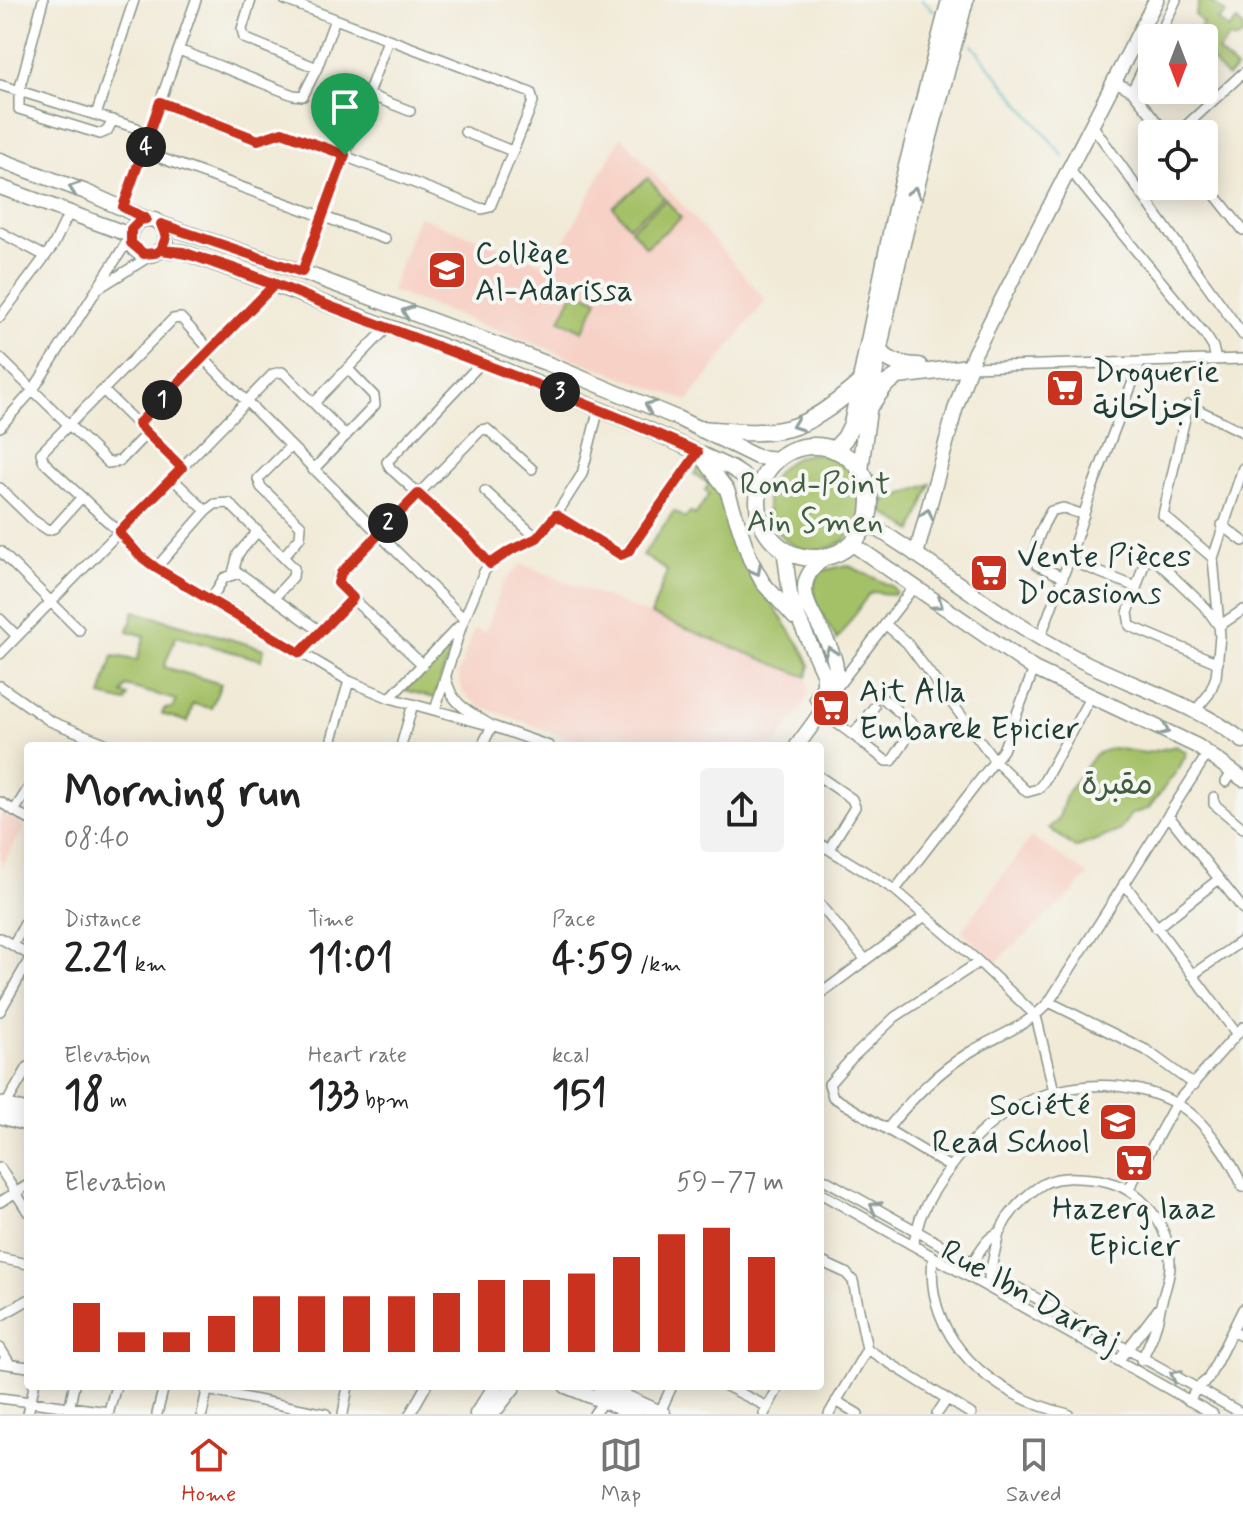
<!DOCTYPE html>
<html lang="en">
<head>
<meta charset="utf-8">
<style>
  :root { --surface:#fff; --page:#f2f2f2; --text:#222; --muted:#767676; --line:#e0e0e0; --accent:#c8321e }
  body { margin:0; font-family:Mynerve,"Playpen Sans Arabic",sans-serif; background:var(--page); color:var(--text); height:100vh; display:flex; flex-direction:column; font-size:30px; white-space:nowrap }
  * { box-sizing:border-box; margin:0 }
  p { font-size:26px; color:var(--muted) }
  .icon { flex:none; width:44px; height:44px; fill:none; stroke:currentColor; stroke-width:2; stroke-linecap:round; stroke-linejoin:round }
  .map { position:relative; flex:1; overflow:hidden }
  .sheet { position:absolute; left:24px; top:742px; width:800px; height:648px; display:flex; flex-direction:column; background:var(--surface); border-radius:8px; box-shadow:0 4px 20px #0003 }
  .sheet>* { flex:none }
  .needle { width:52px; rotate:180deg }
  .tools { position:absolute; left:1138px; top:24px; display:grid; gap:16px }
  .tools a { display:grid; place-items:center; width:80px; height:80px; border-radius:8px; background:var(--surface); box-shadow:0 4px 20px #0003; font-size:40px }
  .pin { position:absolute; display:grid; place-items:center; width:68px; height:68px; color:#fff; margin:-82px -34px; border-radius:50% 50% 50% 0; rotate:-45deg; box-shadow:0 0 8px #0007 }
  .pin .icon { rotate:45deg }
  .km { position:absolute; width:40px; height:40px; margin:-20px; border-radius:50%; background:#222; color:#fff; font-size:22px; line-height:40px; text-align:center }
  .round { display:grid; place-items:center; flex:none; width:84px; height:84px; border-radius:8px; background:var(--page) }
  .summary { display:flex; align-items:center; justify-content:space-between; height:136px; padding:0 40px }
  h1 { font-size:44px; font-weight:700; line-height:60px }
  .stats { display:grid; grid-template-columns:repeat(3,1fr); gap:12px; height:136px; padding:8px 40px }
  .stats div { display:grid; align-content:center }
  .stats b { font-size:40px; font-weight:700 }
  .stats small { font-size:22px; font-weight:400 }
  .stats p { font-size:22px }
  .chart { height:224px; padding:16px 40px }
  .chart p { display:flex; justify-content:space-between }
  .chart svg { width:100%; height:144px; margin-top:8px; stroke:var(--accent); stroke-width:6 }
  .tab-bar { display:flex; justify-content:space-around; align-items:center; height:112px; border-top:2px solid var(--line); background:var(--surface); font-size:22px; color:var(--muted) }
  .tab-bar a { display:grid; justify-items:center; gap:4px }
  .tab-bar .current { color:var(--accent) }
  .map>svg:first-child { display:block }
  .built { fill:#f7d1c6 }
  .green { fill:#a5c167; stroke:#627f4e; stroke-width:2 }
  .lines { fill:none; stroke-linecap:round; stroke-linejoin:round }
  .stream { stroke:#48b4c4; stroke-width:2 }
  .street-casing { stroke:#889486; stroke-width:12 }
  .secondary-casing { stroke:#889486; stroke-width:17 }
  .highway-casing { stroke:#889486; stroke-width:19 }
  .street { stroke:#fff; stroke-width:9 }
  .secondary { stroke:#fff; stroke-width:14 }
  .highway { stroke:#fff; stroke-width:16 }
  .oneway { stroke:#8f9e9a }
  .route-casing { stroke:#fff; stroke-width:16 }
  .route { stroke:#c8321e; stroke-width:10 }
  .labels { text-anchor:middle; stroke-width:8; stroke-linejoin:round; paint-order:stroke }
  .poi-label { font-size:32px; fill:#1f3d34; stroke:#f6f6f2; text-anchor:start }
  .park-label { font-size:32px; fill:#405e41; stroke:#f6f6f2 }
  .street-label { font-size:32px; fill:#1f3d34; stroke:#f6f6f2 }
</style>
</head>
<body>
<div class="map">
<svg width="1243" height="1414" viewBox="0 0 1243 1414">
  <rect width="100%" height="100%" fill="#f6f6f2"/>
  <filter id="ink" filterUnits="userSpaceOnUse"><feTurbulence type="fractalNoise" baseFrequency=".0125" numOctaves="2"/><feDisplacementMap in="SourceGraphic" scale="16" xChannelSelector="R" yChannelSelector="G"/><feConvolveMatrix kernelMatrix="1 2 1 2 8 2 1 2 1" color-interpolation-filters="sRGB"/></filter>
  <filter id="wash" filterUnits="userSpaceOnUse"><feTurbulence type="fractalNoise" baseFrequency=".006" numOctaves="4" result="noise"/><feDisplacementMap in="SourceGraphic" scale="32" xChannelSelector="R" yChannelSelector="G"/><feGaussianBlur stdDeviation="1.8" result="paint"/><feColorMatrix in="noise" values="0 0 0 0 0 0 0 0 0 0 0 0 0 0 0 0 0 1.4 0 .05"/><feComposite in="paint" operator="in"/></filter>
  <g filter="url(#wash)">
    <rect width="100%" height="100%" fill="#f1ead7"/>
    <!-- built -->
    <path class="built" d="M621,136l145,164 -78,101 -297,-110 27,-75 133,51z
      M521,564l286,113 2,18 -34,51h-185l-111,-40 -16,-13 -5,-19 16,-45 11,3 17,-48z
      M0,812l25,15 -25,41z
      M1031,837l58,38 -26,27 -67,60 -34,-31z"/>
    <!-- green -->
    <path class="green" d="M1200,0h8l18,13 -8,8 11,8 8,-8 6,6v8l-7,5 -7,-2 -11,14 18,17 -9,8 -18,-19 -5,5v-25h-26l-9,-4 4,-8 22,8 8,-11 -8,-8z
      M648,178l16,20 -35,28 -16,-19z
      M666,200l15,18 -35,29 -15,-18z
      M575,289l23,11 -15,31 -23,-11z
      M767 502a48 48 0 1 1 96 0a48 48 0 1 1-96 0Z
      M699,466l23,29 25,72 56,83 7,15 -3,12 -156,-62 16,-44 -24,-16 31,-44 11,7 5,-6 5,3 14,-20 -4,-5 4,-6 -15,-10z
      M931,484l-18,47 -33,-21 4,-9z
      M847,565l46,22 3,5 -2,3 -20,-3 -6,3 -31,45c-11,-21 -34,-46 -16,-69z
      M134,611l130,38 -3,11 -85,-24 -12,31 57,17 -10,24 -18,-4 -5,18 -26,-8 2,-5 9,-1 3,-8 -50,-14 -4,8 6,2 -2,6 -25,-6 12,-40 24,4 8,-24 -17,-5z
      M453,644l-19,54 -29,-8z
      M1176,746l11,7 -8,15 -31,41 -17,5 -12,17 -44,17 -26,-20 9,-8 9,-27 28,-39 18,-6 33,5z"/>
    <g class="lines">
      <!-- stream -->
      <path class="stream" d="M922,0l11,10
        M972,45l92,112"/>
    </g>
  </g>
  <g filter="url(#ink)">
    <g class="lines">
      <defs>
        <path id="street" d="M43,0l-24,91v18l81,25 7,-3 6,-11
          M251,0l-9,29 2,9 73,30
          M1158,38l18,-38
          M179,50l114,45 10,1 14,-28 18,-49
          M1114,81l18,10 35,43
          M0,85l137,43
          M1132,91l20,-41
          M369,95l41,16
          M160,102l98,38 24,-8 200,77 8,-2 43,-105 -2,-9 -246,-93
          M96,115l38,-115
          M1092,125l151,210
          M465,132l47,19
          M1177,134l66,-61
          M144,152l241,87
          M1069,169l137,167 7,11 3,13
          M1204,181l39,49
          M123,207l73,-207
          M0,232l45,24
          M302,272l86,-232
          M99,288l56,-35
          M0,317l53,-71 16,-33
          M211,351l-30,-33 -8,1 -132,134 3,9 75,70 29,30 201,119 41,17 102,28 57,20
          M0,358l108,105 12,-2 27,-28
          M203,358l261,261
          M483,361l-96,101 4,7 78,71 21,24
          M969,367l274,-8
          M104,391l78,77
          M315,402l73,-75
          M138,424l136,-139
          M0,427l33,-37 97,-153
          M313,470l62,-65 -1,-9 -26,-27
          M172,478l34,33
          M0,488l33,32 15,10 6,-2 28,-31
          M485,491l52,47
          M556,515l62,39h7l73,-102
          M1222,525l21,16
          M0,551l79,79
          M283,557l17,-20 1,-11 -40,-39 -3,-8 32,-32
          M1213,558l-50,-43 25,-110 55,27
          M1069,560l67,27
          M156,568l50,-57 9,-7 14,-1 65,65 -1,9 -18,20
          M233,573l5,-19 20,-23
          M1063,577l-26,-12c-7,-14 6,-41 14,-54l12,-3 21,7
          M211,599l13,-21 15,-5 81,58
          M0,619l16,16
          M885,624l22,19 89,119 31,30 11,-3 5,-6 48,-87
          M1040,638l29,-78 24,-74 47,-123
          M300,653l53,-55
          M0,654l273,-280 9,-2 4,3 60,61
          M1218,663l-88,-37 -2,-13 17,-52 9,-1 5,3 47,45 13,18 24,-16
          M423,665l-83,-78 -2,-11 143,-146 6,-1 45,40
          M446,678c6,28 23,33 46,48l-10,20
          M0,686l50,35 62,25
          M834,691l79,-103
          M390,698l69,-72
          M435,710l27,-86 22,-52 6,-8 12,-8 35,-18 19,-23 26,-41 17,-66
          M820,711l33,24 21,-28
          M1195,711l14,-17 7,-17 4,-41 -7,-78 30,-90
          M853,735l33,26h6l23,-35 -30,-26
          M330,746l19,-65
          M401,746l12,-42
          M820,777l32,22 3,8 -26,42
          M1226,782l7,-11
          M1214,797v7l29,24
          M0,802l28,17
          M14,811l14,-22
          M1168,815l75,94
          M820,844l75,46 84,72 57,54 18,75
          M1124,883l112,150
          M895,890l108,-140 31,-81
          M820,905l45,54
          M1156,928l63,-49
          M0,938l28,16
          M13,945l15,-27
          M1192,975l51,-35
          M820,994l105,-78
          M1049,1002l97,48 48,35
          M0,1011l28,-49
          M5,1106l23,-39
          M888,1128c24,-30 49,-56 82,-76 27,-16 58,-26 79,-50l159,-249
          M950,1167l-117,-70 -4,-13 22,-25 44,-42 84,-55
          M0,1168l28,44
          M820,1177l423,237
          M1129,1189l47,-86 67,-76
          M820,1193l393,221
          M0,1202l28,-17
          M912,1245c5,-10 5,-19 9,-29 11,-27 43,-69 65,-88 50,-44 128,-56 189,-25 28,14 56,56 68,84
          M933,1257c-9,82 60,140 135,157
          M0,1258l28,6
          M820,1261l26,12 7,8 14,68 104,65
          M965,1274c8,-11 15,-26 24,-35 3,-3 7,-5 10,-7 4,-5 6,-12 10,-16 9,-13 23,-26 36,-33 17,-8 37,-5 55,-3 41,7 71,45 70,87 -1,15 -7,27 -10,42 -3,19 -9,33 -19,51
          M989,1278l10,-46
          M0,1316l28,-16
          M1232,1331l11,6
          M0,1348l10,16
          M1119,1360l41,-53
          M0,1363l28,4
          M726,1386l42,21
          M207,1390l119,24
          M0,1398l109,14
          M836,1401l22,13
          M1189,1401l8,-13 11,-9 35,-70
          M660,1412l12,-26
          M28,1414l6,-28
          M68,1414l6,-28
          M108,1414l8,-28
          M157,1414l7,-28
          M202,1414l6,-28
          M343,1414l5,-28
          M410,1414l16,-28
          M594,1414l10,-14
          M764,1414l15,-28
          M829,1414l38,-65
          M937,1414l10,-15"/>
        <path id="secondary" d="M0,160l86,32 60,27
          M0,187l130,48
          M130 237a18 18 0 1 1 36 0a18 18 0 1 1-36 0Z
          M161,224l141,48 249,93 126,53 80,39 21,2
          M161,250l22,2 300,109 162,67 86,40 11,7 17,17
          M703,458l24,32 23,69 13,24 32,35
          M866,522c72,43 137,99 212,137 55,28 116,44 165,82
          M851,543l183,126 163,77 46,33
          M784,548l6,46 10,28 24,53v11l-7,12
          M916,555l39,-145 19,-56 182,-354
          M797,746c12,-18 33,-41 38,-63 12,-49 -71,-92 -3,-129
          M0,1104l28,8
          M0,1116l28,8
          M566,1386l70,28
          M600,1386l63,28
          M477,1414l19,-28
          M492,1414l22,-28"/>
        <path id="highway" d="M879,352c13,11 24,14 40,14
          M872,403l14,-19 12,-8 71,-9
          M701,429c80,7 98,7 160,-47
          M758 502a56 56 0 1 1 112 0a56 56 0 1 1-112 0Z
          M834,450l11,-12 7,-14 44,-215 54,-209
          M860,471c18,-160 65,-316 105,-471"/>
      </defs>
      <!-- street casing -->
      <use href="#street" class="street-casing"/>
      <!-- secondary casing -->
      <use href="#secondary" class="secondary-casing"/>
      <!-- highway casing -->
      <use href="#highway" class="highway-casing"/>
      <!-- street -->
      <use href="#street" class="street"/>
      <!-- secondary -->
      <use href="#secondary" class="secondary"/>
      <!-- highway -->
      <use href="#highway" class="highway"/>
    </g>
    <!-- one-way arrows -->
    <defs><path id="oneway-chevron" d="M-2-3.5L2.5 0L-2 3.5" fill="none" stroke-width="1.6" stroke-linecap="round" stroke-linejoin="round" transform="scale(2)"/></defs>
    <g class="oneway">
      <use href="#oneway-chevron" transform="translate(74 188) rotate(-160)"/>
      <use href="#oneway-chevron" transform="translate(914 192) rotate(-76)"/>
      <use href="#oneway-chevron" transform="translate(407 312) rotate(-160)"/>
      <use href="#oneway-chevron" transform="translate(650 406) rotate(-156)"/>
      <use href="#oneway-chevron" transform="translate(797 425) rotate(159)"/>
      <use href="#oneway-chevron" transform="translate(927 514) rotate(-75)"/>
      <use href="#oneway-chevron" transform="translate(756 570) rotate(62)"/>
      <use href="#oneway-chevron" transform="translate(938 604) rotate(35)"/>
      <use href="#oneway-chevron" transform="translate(830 652) rotate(-108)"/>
      <use href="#oneway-chevron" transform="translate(1164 730) rotate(25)"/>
      <use href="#oneway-chevron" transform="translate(875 1207) rotate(-151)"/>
      <use href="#oneway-chevron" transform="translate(1175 1375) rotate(-151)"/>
    </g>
  </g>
  <g class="lines" filter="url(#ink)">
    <defs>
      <path id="route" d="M345,155l-43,117 -141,-48 5,13 -5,13 22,2 91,33 -136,139 44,44 -63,64 20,23 17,13 144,85 53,-55 -15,-15 3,-10 77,-79 51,46 21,24 21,-14 26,-12 19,-23 65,40 7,-3 70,-100c-118,-53 -238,-97 -358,-142 -54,-21 -124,-54 -179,-60l-6,3 -11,1 -13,-11v-14l9,-9 6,-1 -23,-12 37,-105 98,38 24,-8 63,23"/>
    </defs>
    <!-- route casing -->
    <use href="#route" class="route-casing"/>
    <!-- route -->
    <use href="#route" class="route"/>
  </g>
  <!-- icons -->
  <defs>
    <symbol id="school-square" viewBox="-11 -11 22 22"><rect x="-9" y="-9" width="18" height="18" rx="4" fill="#c8321e" stroke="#f6f6f2"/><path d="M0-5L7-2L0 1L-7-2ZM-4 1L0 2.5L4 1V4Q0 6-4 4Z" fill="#fff"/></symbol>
    <symbol id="supermarket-square" viewBox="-11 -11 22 22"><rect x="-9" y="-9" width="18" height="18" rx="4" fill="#c8321e" stroke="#f6f6f2"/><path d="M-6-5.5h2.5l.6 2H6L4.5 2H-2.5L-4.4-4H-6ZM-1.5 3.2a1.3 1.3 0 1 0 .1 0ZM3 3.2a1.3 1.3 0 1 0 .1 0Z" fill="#fff"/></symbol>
  </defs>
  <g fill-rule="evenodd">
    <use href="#school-square" x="425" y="248" width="44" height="44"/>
    <use href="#supermarket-square" x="1043" y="366" width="44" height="44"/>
    <use href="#supermarket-square" x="967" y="551" width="44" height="44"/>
    <use href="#supermarket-square" x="809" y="686" width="44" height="44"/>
    <use href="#school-square" x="1096" y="1100" width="44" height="44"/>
    <use href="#supermarket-square" x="1112" y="1141" width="44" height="44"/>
  </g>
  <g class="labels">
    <!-- poi labels -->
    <g class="poi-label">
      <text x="475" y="263">Collège<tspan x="475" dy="37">Al-Adarissa</tspan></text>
      <text x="1093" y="381">Droguerie<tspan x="1093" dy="37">أجزاخانة</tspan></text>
      <text x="1017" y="566">Vente Pièces<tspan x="1017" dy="37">D'ocasions</tspan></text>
      <text x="859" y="701">Ait Alla<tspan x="859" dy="37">Embarek Epicier</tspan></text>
      <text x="1090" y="1115" text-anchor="end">Société<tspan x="1090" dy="37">Read School</tspan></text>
      <text x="1134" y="1218" text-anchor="middle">Hazerg Iaaz<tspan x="1134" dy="37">Epicier</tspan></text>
    </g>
    <!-- park labels -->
    <g class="park-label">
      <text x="815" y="494">Rond-Point<tspan x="815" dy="37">Ain Smen</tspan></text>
      <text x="1117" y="794">مقبرة</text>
    </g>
    <!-- street labels -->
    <g class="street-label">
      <text transform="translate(1031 1295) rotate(29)" y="11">Rue Ibn Darraj</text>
    </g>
  </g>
</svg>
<div class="tools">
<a><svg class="needle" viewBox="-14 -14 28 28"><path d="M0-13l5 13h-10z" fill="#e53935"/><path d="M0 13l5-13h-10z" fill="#767676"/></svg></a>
<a><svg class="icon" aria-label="locate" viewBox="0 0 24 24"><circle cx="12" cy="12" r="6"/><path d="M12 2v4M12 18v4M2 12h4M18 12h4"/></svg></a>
</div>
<div class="pin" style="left:345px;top:155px;background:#1e9e55"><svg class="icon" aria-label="arrive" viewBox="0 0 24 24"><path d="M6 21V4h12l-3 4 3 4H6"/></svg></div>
<b class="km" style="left:162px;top:400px">1</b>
<b class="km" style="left:388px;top:523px">2</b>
<b class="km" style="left:560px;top:392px">3</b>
<b class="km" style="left:146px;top:147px">4</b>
<section class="sheet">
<div class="summary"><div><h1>Morning run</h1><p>08:40</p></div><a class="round"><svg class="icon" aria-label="share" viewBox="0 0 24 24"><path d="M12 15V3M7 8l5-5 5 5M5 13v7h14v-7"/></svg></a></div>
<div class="stats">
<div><p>Distance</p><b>2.21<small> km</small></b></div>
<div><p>Time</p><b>11:01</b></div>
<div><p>Pace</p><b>4:59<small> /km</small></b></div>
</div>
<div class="stats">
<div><p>Elevation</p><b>18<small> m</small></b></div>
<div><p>Heart rate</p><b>133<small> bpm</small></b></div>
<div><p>kcal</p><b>151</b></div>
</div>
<div class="chart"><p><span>Elevation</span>59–77 m</p>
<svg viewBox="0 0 160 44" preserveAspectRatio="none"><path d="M5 44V29M15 44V38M25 44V38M35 44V33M45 44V27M55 44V27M65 44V27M75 44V27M85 44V26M95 44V22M105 44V22M115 44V20M125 44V15M135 44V8M145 44V6M155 44V15"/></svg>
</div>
</section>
</div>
<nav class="tab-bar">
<a class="current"><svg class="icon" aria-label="home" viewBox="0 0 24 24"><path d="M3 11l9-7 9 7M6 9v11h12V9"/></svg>Home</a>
<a><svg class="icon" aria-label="map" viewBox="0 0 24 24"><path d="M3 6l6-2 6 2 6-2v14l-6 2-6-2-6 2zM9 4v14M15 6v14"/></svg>Map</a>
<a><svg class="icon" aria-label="saved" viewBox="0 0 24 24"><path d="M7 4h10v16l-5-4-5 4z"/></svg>Saved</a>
</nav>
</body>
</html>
